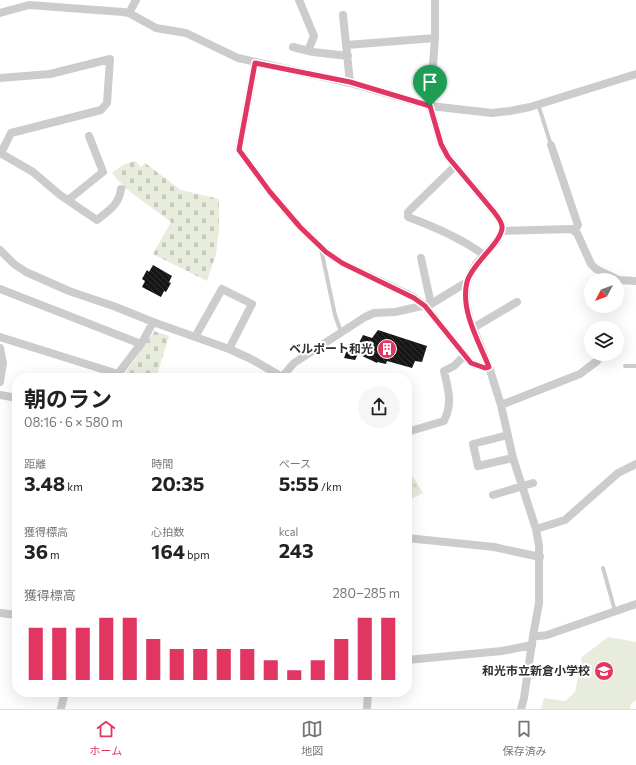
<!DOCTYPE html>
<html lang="ja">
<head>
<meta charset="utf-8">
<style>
  :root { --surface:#fff; --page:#f6f6f6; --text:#222; --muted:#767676; --line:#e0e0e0; --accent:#e23662 }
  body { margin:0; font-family:Commissioner,"Noto Sans JP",sans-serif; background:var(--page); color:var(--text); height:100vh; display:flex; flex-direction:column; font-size:15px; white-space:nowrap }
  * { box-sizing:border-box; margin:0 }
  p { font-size:13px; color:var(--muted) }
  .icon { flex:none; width:22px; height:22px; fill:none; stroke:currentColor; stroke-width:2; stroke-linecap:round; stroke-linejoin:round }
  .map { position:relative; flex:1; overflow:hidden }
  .panel { position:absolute; left:12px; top:373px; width:400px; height:324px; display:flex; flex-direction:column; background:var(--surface); border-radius:16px; box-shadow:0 4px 16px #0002 }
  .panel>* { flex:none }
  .needle { width:26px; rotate:229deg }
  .fabs { position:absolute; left:584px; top:273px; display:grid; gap:8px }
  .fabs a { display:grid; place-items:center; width:40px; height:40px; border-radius:50%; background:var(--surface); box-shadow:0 4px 16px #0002; font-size:20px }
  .pin { position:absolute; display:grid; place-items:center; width:34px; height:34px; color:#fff; margin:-41px -17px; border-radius:50% 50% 50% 0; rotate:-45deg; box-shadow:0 0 4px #0007 }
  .pin .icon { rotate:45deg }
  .round { display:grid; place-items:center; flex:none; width:42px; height:42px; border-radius:21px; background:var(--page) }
  .overview { display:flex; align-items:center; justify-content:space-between; height:68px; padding:0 12px }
  h1 { font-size:22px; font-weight:700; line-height:30px }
  .figures { display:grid; grid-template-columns:repeat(3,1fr); gap:6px; height:68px; padding:4px 12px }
  .figures div { display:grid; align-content:center }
  .figures b { font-size:20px; font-weight:700 }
  .figures small { font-size:11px; font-weight:400 }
  .figures p { font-size:11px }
  .chart { height:112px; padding:8px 12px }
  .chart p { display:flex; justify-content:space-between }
  .chart svg { width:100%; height:72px; margin-top:4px; stroke:var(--accent); stroke-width:6 }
  .tabs { display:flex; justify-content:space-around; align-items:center; height:56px; border-top:1px solid var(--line); background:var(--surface); font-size:11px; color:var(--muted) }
  .tabs a { display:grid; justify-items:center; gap:2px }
  .tabs .current { color:var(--accent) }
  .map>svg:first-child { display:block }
  .cemetery { fill:url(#cemetery-stones) }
  .park { fill:url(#park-tufts) }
  .garden { fill:#e8ecdd }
  .building { fill:url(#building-back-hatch) }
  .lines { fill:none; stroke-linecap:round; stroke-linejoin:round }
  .path { stroke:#ccc; stroke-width:2; stroke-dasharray:2 2; stroke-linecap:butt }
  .service { stroke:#ccc; stroke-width:4 }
  .minor { stroke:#ccc; stroke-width:8 }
  .route-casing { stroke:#fff; stroke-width:8 }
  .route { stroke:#e23662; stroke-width:5 }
  .labels { text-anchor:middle; stroke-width:4; stroke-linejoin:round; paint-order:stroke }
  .poi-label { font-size:12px; font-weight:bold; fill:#2f2f2f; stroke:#fff; text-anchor:end }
</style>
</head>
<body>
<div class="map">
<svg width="636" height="709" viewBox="0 0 636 709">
  <defs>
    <pattern id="cemetery-stones" width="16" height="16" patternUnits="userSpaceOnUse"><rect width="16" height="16" fill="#e8ecdd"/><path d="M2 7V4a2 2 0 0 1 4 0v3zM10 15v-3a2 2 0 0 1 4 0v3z" fill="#c7cbbe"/></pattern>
    <pattern id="park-tufts" width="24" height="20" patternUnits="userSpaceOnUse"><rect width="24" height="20" fill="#e8ecdd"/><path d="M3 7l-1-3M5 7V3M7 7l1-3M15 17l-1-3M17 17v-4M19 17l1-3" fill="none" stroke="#c7cbbe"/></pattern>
    <pattern id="building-back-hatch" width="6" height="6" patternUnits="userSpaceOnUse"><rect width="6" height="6" fill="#161616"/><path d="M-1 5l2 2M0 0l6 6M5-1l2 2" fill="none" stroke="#303030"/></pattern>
  </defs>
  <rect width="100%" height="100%" fill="#fff"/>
  <!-- cemetery -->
  <path class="cemetery" d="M135,161l6,6 4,-4 36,27 38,9v31l-3,24 -9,27 -54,-27 18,-32 -46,-34 -13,-15 11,-8z
    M154,331l15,5 -13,42h-34z"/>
  <!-- park -->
  <path class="park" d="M407,467l16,26 -16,8z"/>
  <!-- garden -->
  <path class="garden" d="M608,637l28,5v58l-5,4 -1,5h-89l3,-11 21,3 10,-9 7,-35z"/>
  <!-- building -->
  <path class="building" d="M153,265l19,11 -3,6 2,1 -5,9 -2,-1 -3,6 -19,-10 3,-6 -3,-2 5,-9 2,2z
    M378,330l49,16 -5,16 -7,-1 -3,7 -25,-7 -1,3 -9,-2v1l-19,-9 -3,6 -11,-2 5,-14 9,1 5,-10 9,3z"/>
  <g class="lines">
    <!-- path -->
    <path class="path" d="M407,524l3,5"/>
    <!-- service -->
    <path class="service" d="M538,104l13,41
      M321,249l14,66 6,17
      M625,366h11
      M603,568l12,43"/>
    <!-- minor -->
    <path class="minor" d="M299,0l15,36 -6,15
      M435,0v38l-5,68 11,38 7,13 46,55 5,7 3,6v6l-5,10 -21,23 -5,9 -4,9 -1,11v11l4,16 19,47 12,38 12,53 23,71 3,17v57l-6,33 -9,62 -3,11
      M0,13l29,-8 94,7 6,1 27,15 30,5 52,25 112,25 80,23 62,7 18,-2 20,-4 106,-33
      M129,13l7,-13
      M343,15l7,68
      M347,45l88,-7
      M293,47l20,5 35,4
      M255,63l-16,87 31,42 30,35 26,25 16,11 72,34 11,9 46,57 14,5 4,-1
      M0,78l50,-4 60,-15 -3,44 -6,7 -90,23 -10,20
      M551,145l27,80 -4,6
      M0,153l33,19 27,23 37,25c12,-10 22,-15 24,-31
      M455,166l-47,46v5c27,10 53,21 76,38
      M68,200l35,-28 -14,-36
      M502,231l69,-2 6,4 14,31 5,5 23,11 17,1
      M0,250l14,14 12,8 43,19 47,16 37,15 76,27 22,10 33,19
      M421,258l10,46
      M0,289l141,55
      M473,328l44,-26
      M0,337l118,37
      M195,337l27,-48 30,15 -23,45
      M0,348l3,15 -3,19
      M115,378l28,-37 10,-19
      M281,378l13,-15 71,-46 9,-4 21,-1 36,-8 36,-22
      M0,395l17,3
      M501,405l79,-31 17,-13 4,-7
      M407,432l37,-11c9,-18 4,-32 0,-50l10,-5 11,-11
      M508,435l-35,9 5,22 35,-8
      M493,495l40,-12
      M536,529l29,-9 53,-47 18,-9
      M407,538l87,9 46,10
      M0,613l17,2
      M533,636h7l7,-1 89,-31
      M407,660l95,-9 30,-6
      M61,708l4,-16
      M367,709l1,-17"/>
  </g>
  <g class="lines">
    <defs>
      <path id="route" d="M255,63l95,19 80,24 11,38 7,13 46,55c4,5 7,9 8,14 2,15 -30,37 -35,56 -7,28 12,60 22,85l-4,1 -14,-5 -46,-57 -11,-8 -72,-35 -16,-11 -26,-25 -30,-35 -31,-42z"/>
    </defs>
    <!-- route casing -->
    <use href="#route" class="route-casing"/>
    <!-- route -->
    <use href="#route" class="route"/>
  </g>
  <!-- icons -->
  <defs>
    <symbol id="building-disc" viewBox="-11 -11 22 22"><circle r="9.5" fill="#e23662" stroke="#fff"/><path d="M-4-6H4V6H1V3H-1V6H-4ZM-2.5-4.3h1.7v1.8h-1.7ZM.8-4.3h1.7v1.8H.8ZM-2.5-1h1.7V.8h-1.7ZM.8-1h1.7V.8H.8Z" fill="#fff"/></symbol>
    <symbol id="school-disc" viewBox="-11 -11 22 22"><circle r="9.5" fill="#e23662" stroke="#fff"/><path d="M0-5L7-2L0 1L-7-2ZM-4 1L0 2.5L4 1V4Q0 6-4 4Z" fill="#fff"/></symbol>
  </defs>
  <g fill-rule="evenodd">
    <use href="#building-disc" x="376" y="338" width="22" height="22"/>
    <use href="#school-disc" x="593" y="660" width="22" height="22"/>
  </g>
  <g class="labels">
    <!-- poi labels -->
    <g class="poi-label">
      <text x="373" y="353">ベルポート和光</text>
      <text x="590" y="675">和光市立新倉小学校</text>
    </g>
  </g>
</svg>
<div class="fabs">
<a><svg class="needle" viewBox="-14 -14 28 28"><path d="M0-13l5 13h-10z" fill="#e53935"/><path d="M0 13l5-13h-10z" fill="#767676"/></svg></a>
<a><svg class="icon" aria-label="layers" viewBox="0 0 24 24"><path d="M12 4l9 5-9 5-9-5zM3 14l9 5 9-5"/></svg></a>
</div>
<div class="pin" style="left:430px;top:106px;background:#1e9e55"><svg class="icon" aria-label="arrive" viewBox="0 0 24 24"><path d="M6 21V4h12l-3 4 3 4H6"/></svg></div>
<section class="panel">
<div class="overview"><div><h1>朝のラン</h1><p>08:16 · 6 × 580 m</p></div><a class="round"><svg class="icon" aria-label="share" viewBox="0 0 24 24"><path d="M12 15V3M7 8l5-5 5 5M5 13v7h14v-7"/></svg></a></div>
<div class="figures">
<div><p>距離</p><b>3.48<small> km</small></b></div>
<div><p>時間</p><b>20:35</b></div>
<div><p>ペース</p><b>5:55<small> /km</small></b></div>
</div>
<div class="figures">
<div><p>獲得標高</p><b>36<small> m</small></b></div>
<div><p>心拍数</p><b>164<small> bpm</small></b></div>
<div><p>kcal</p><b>243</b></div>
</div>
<div class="chart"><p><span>獲得標高</span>280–285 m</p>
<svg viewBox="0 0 160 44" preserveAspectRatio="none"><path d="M5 44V12M15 44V12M25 44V12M35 44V6M45 44V6M55 44V19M65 44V25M75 44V25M85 44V25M95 44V25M105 44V32M115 44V38M125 44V32M135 44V19M145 44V6M155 44V6"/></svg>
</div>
</section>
</div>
<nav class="tabs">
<a class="current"><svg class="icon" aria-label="home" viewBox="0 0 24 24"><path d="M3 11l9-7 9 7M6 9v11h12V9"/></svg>ホーム</a>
<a><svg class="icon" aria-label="map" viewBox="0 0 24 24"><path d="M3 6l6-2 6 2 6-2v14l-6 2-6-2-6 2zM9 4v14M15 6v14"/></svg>地図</a>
<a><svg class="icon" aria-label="saved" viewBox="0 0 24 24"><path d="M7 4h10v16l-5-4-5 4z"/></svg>保存済み</a>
</nav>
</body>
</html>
